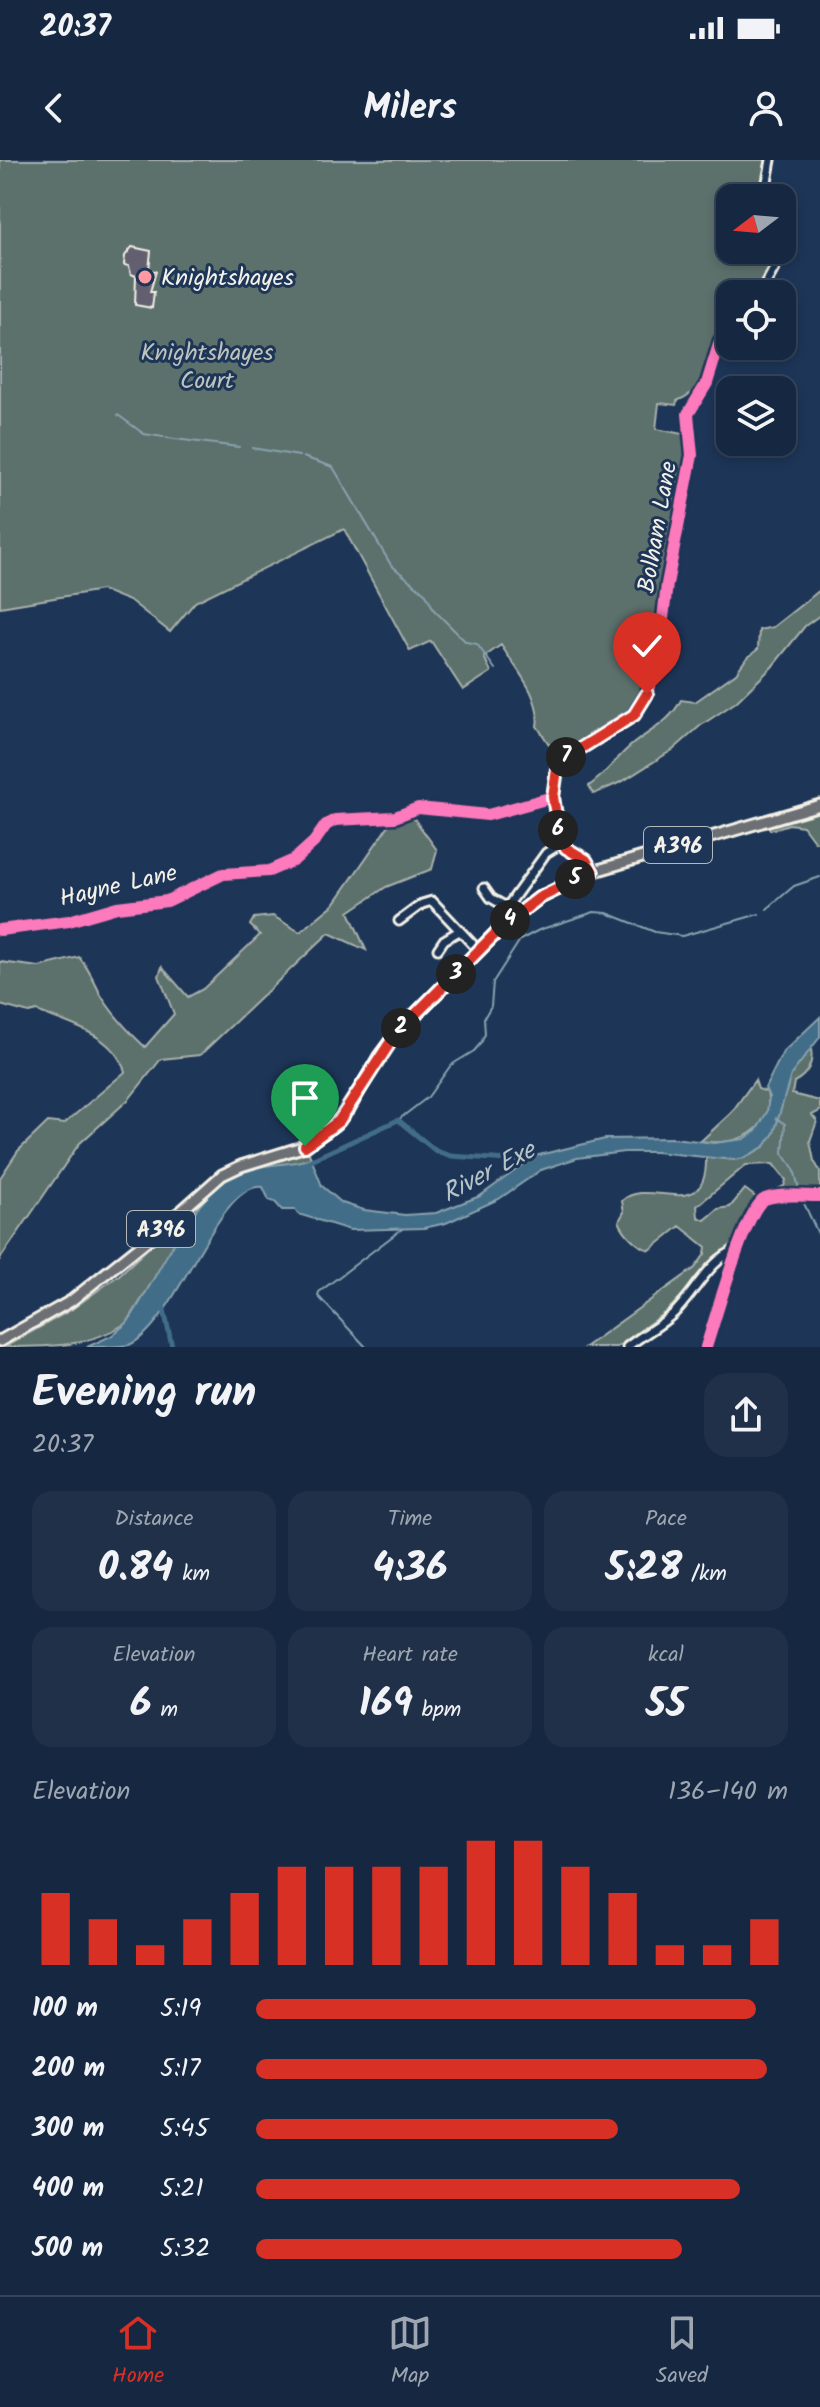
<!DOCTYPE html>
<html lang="en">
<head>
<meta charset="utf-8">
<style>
  :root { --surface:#162841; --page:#1f3048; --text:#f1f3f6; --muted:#9ea6b1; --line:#35445a; --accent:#d93025 }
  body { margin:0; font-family:Kalam,sans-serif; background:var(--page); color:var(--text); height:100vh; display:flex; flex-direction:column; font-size:30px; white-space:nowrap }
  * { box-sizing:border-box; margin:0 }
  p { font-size:26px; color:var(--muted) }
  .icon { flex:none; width:44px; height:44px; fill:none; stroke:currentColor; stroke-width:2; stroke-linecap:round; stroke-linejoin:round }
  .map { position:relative; height:1187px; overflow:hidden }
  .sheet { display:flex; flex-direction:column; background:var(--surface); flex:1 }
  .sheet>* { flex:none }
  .needle { width:52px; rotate:254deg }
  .controls { position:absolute; left:716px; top:24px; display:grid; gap:16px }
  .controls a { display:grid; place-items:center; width:80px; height:80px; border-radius:16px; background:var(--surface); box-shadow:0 4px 12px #0003,0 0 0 2px var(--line); font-size:40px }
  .pin { position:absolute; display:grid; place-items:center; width:68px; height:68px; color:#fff; margin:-82px -34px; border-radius:50% 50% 50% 0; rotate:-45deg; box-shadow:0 0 8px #0007 }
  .pin .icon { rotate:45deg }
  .km { position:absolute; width:40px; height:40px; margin:-20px; border-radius:50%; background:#222; color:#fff; font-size:22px; line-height:40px; text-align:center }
  .round { display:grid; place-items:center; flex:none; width:84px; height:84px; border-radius:24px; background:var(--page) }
  .summary { display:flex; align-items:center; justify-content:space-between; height:136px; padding:0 32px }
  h1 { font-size:44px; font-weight:700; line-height:60px }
  .stats { display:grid; grid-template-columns:repeat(3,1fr); gap:12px; height:136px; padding:8px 32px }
  .stats div { display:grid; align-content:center; border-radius:20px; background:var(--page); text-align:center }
  .stats b { font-size:40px; font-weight:700 }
  .stats small { font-size:22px; font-weight:400 }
  .stats p { font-size:22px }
  .chart { height:224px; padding:16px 32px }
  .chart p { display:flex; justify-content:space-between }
  .chart svg { width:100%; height:144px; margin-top:8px; stroke:var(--accent); stroke-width:6 }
  ul { padding:0 32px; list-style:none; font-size:26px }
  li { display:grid; grid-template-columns:128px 96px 1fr; align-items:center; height:60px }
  li i { height:20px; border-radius:10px; background:var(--accent) }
  .status { display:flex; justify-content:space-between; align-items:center; height:56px; padding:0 40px; background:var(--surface); direction:ltr }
  .status svg { height:22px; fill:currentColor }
  header { display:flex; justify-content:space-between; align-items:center; height:104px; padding:0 32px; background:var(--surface); font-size:36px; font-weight:700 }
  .dock { display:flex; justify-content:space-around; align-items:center; height:112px; border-top:2px solid var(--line); background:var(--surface); font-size:22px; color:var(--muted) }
  .dock a { display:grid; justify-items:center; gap:4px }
  .dock .active { color:var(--accent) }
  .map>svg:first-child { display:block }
  .green { fill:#5b706c; stroke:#a8b0aa; stroke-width:2 }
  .water { fill:#426d88; stroke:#89a2ae; stroke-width:2 }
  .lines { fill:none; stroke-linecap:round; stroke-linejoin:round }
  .stream { stroke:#89a2ae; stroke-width:2 }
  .canal { stroke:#426d88; stroke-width:5 }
  .building { fill:#625e6f; stroke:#f4f1e8; stroke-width:2 }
  .minor-casing { stroke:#f4f1e8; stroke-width:13 }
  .major-casing { stroke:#f4f1e8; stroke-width:15 }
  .minor { stroke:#1d3557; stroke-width:7 }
  .major { stroke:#6c6f75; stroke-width:9 }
  .cycleway-casing { stroke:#1d3557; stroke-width:17 }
  .cycleway { stroke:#fd7abc; stroke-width:12 }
  .route-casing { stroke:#fff; stroke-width:16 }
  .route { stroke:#d93025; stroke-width:10 }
  .poi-dot { fill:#ff9aa2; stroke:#1d3557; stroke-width:3 }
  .labels { text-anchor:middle; stroke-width:6; stroke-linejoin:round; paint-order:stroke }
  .shield { fill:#1d3557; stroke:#b4b9bc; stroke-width:2 }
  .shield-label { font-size:22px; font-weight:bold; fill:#f4f1e8 }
  .poi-label { font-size:24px; fill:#f4f1e8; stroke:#1d3557; text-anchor:start }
  .park-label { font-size:24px; fill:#bec4bd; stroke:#1d3557 }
  .street-label { font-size:24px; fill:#f4f1e8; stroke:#1d3557 }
  .water-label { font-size:26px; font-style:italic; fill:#b6c3c6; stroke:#1d3557 }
</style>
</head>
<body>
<div class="status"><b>20:37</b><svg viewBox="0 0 49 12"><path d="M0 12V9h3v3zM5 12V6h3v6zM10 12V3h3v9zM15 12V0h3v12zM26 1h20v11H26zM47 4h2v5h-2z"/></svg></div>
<header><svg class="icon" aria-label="back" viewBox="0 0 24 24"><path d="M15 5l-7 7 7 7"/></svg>Milers<svg class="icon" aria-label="person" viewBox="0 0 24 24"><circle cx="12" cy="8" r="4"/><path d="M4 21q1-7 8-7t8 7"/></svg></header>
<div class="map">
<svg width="820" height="1187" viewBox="0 0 820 1187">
  <rect width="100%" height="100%" fill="#1d3557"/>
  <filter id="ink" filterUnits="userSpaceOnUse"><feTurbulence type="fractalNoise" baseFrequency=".0125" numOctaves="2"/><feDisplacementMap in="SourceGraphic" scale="16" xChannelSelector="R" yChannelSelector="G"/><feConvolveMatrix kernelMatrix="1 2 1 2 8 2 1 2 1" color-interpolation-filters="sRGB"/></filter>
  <g filter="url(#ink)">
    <!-- green -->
    <path class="green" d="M0,0h768l-7,38h-31v52h48l-1,8 -21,36h-26v30c-31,27 -7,57 -53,77l-1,4 -17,-2 -3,26 32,6v11c-5,50 -28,233 -57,265 -16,19 -46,30 -68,43l-7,1 -19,-29c5,-29 -21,-57 -36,-81l-17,12 7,15 -28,18 -32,-49 -21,10 -66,-122 -149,73 -25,30 -38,-30 -30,-12 -102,17z
      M820,430v25l-15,11 -33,41 -36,35 -36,24 -26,23 -51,32 -29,13 -5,-8c15,-11 24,-23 36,-35 19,-19 43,-25 56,-51l14,2 41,-29 10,-14 12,-10 1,-19 14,-3z
      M820,648v33l-5,1 -12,-16 -14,-2 -19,6 -3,-5z
      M413,657l24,33 -5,19 -46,18 -37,25 17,38 -37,-17 -129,122 -39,4 -32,40 -50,45 -79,115v-81l18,-27 30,-29 16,2 61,-52c-11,-38 -55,-47 -88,-61l-8,2 -29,-8v-43l39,5 40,-10c11,13 15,25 23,40 12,19 27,35 43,50l29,-33 -15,-38 3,-9 26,30 15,-8 57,-54 -10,-10 4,-7 19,-2 27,16 34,-28 57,-82z
      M810,886c5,15 -2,29 -16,36l-2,12 28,7v10l-8,4 5,6 -7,20 4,20 6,10v22l-47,1 -2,-2 13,-6 2,-6 -13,-16 -27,1 -49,41 1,11 7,3 13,-11 12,-2 15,-18 12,9 -22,42 -67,70 -51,37h-32l110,-79 10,-14 1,-7 -26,-21 -30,24c-13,-3 -26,-17 -31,-29l5,-9 -2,-11c26,-26 86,25 84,-44l38,1 21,-12 26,-71z
      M755,920l3,9 9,3c9,40 -34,55 -66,49l30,-28z
      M307,989l4,9 -12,4 -76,19 -31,36 -65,106c-40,24 -74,24 -122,24l66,-37 48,-35 100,-92 12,-9z"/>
    <!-- water -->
    <path class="water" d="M820,857v20l-29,38 -17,58 -9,13 -21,12 -10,2 -79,-8h-31l-47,6 -36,12 -42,29 -53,24 -22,5 -74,2 -52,-16 -3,-4h-13l-7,-8 -6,-2 -6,-13c-46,-6 -85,137 -134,158 -11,2 -30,2 -42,2l24,-11 16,-13c31,-44 65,-135 118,-153 21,-7 45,-4 66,-12l11,28 20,17 22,7 41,5 31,-2 44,-17 55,-40 70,-17 68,-1 41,5 30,-4 12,-8 11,-19 2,-15 -4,-9 18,-36z"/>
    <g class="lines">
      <!-- stream -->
      <path class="stream" d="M118,255l26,19 20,3
        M167,278l72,9
        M252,288l47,8
        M303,297l30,10 58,98 35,29 8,16 32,32 11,2 18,25
        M767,749l27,-23 26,-9
        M776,958l9,6 -2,29 11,16 6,24
        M398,960l30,-23 23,-32 23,-14 7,-8 4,-9 -1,-16 7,-12 2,-24 27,-42 19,-10 55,-18 13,1 48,19 27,4 77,-22
        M802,1039l18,39
        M366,1187l-48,-51 1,-4 83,-63"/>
      <!-- canal -->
      <path class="canal" d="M307,1002l91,-42 38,31 15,5 84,6
        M163,1145l9,42"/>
    </g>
    <!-- building -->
    <path class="building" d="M132,87l19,4 -2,19 7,1 -6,21h4l-2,16 -17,-3 1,-29 -5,-2 -2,-8 -5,-1 1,-9z"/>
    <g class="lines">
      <defs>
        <path id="minor" d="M764,38l7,-38
          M760,134l20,-36 1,-8
          M593,712l-5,-9 -22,-15 -6,-9 -6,-28 1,-34 7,-17 61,-37 11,-8 13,-21 13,-50 7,-60 25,-129 -4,-41 19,-31 13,-42 10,-12
          M484,728l7,10 17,10
          M507,747l39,-54 16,-10
          M399,761l23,-17 10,-3 47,50
          M0,770l69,-9 48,-14 50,-6 56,-27 46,-3 25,-11 20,-18 12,-17 9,-5 60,-3 23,-9 70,7 65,-18
          M438,789l6,-9 15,-9
          M627,1187c15,-12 33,-21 47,-34 19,-18 37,-56 63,-63
          M706,1187c9,-26 39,-139 59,-148 14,-6 40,-3 55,-3"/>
        <path id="major" d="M0,1181l71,-40 90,-72 61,-54 19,-9 58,-18 28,-17 22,-22 30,-53 16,-21 109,-110 35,-27 56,-27 225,-66"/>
      </defs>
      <!-- minor casing -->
      <use href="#minor" class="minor-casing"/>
      <!-- major casing -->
      <use href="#major" class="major-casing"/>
      <!-- minor -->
      <use href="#minor" class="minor"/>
      <!-- major -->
      <use href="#major" class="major"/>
      <defs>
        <path id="cycleway" d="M593,712l-5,-9 -22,-15 -6,-9 -6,-28 1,-34 7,-17 61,-37 11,-8 13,-21 13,-50 7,-60 25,-129 -4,-41 19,-31 13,-42 10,-12
          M0,770l69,-9 48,-14 50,-6 56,-27 46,-3 25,-11 20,-18 12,-17 9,-5 60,-3 23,-9 70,7 65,-18
          M706,1187c9,-26 39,-139 59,-148 14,-6 40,-3 55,-3"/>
      </defs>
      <!-- cycleway casing -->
      <use href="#cycleway" class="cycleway-casing"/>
      <!-- cycleway -->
      <use href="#cycleway" class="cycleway"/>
    </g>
  </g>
  <g class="lines" filter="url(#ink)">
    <defs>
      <path id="route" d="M305,986l34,-25 56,-86 109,-110 35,-27 54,-26 -7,-12 -20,-12 -6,-9 -7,-42 4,-28 13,-14 64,-40 13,-21"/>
    </defs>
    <!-- route casing -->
    <use href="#route" class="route-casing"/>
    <!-- route -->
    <use href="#route" class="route"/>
  </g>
  <!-- markers -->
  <circle class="poi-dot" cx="145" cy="117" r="8"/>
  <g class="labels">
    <!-- shield labels -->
    <g class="shield">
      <rect x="644" y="667" width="68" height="36" rx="6"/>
      <rect x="127" y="1051" width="68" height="36" rx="6"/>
    </g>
    <g class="shield-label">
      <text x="678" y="693">A396</text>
      <text x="161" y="1077">A396</text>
    </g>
    <!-- poi labels -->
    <g class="poi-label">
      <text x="161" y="125">Knightshayes</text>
    </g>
    <!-- park labels -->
    <g class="park-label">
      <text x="207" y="200">Knightshayes<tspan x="207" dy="28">Court</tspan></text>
    </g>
    <!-- street labels -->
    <g class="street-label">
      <text transform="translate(657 367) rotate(-80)" y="8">Bolham Lane</text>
      <text transform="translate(118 725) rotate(-13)" y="8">Hayne Lane</text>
    </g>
    <!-- water labels -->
    <g class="water-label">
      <text transform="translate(488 1011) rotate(-28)" y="9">River Exe</text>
    </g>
  </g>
</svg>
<div class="controls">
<a><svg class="needle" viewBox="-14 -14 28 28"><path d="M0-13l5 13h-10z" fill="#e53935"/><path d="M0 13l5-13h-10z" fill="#9ea6b1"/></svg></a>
<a><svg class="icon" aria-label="locate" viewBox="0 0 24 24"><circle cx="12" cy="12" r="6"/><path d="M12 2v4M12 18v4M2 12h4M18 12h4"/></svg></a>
<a><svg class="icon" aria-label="layers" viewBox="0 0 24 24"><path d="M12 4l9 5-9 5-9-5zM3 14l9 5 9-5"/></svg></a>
</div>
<div class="pin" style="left:305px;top:986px;background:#1e9e55"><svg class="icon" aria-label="arrive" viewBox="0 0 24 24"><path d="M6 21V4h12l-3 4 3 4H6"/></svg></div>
<div class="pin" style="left:647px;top:534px;background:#d93025"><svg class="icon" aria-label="check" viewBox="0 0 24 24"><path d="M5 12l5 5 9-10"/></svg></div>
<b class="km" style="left:401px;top:868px">2</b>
<b class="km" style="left:456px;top:814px">3</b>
<b class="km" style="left:510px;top:760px">4</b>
<b class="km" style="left:575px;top:719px">5</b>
<b class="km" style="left:558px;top:670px">6</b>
<b class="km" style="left:566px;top:597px">7</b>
</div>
<section class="sheet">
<div class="summary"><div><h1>Evening run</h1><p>20:37</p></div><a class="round"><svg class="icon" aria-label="share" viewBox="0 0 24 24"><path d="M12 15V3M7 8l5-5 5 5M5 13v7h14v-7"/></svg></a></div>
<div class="stats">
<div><p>Distance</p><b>0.84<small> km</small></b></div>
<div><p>Time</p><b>4:36</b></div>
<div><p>Pace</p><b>5:28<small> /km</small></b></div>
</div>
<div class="stats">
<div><p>Elevation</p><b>6<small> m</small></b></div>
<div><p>Heart rate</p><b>169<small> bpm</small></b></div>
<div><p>kcal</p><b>55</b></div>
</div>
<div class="chart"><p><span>Elevation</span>136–140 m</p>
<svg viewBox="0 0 160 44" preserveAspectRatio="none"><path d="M5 44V22M15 44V30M25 44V38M35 44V30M45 44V22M55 44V14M65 44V14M75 44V14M85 44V14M95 44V6M105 44V6M115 44V14M125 44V22M135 44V38M145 44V38M155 44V30"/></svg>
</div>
<ul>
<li><b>100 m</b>5:19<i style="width:94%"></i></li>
<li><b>200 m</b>5:17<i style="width:96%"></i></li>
<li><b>300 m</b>5:45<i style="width:68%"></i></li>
<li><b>400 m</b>5:21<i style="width:91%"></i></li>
<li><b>500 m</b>5:32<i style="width:80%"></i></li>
</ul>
</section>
<nav class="dock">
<a class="active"><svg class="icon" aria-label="home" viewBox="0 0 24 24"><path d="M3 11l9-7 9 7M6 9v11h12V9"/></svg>Home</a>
<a><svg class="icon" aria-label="map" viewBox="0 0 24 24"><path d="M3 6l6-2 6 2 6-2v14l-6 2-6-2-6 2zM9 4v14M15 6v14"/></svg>Map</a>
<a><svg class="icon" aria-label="saved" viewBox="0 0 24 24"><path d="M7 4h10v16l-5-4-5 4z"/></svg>Saved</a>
</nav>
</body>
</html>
